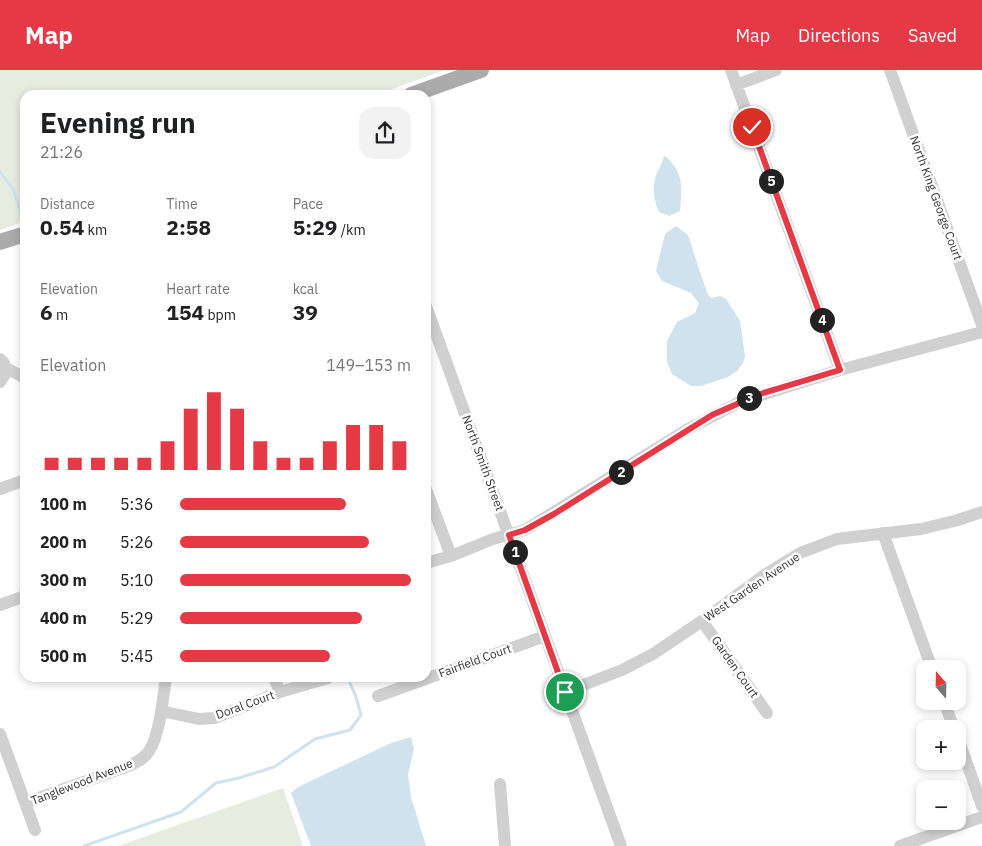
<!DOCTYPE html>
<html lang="en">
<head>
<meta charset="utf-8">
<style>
  :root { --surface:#fff; --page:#f2f2f2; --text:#202124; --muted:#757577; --accent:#e63946 }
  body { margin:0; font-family:"IBM Plex Sans",sans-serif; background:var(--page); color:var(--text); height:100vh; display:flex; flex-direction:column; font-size:19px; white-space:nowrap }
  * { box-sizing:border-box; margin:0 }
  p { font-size:16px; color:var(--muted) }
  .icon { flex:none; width:28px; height:28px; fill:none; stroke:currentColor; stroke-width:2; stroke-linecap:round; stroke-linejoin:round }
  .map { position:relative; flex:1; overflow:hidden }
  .panel { position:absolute; left:20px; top:20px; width:411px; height:592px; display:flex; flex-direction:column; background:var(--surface); border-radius:15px; box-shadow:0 2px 8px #0003 }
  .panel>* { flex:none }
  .needle { width:32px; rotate:340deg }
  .fabs { position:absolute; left:916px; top:590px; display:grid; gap:10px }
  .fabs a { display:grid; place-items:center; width:50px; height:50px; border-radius:10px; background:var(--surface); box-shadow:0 2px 8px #0003; font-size:25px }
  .pin { position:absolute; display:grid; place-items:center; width:42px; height:42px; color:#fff; margin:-21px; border:2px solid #fff; border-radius:50%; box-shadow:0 1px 5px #0007 }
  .km { position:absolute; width:25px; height:25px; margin:-12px; border-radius:50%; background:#222; color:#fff; font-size:14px; line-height:25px; text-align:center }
  .round { display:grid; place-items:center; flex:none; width:52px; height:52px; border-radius:15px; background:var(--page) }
  .headline { display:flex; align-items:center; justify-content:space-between; height:85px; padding:0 20px }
  h1 { font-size:28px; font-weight:800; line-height:38px }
  .metrics { display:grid; grid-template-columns:repeat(3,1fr); gap:8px; height:85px; padding:5px 20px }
  .metrics div { display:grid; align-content:center }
  .metrics b { font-size:21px; font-weight:800 }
  .metrics small { font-size:14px; font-weight:400 }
  .metrics p { font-size:14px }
  .chart { height:140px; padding:10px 20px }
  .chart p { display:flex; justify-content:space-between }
  .chart svg { width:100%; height:90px; margin-top:5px; stroke:var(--accent); stroke-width:6 }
  ul { padding:0 20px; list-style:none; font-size:16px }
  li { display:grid; grid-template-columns:80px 60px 1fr; align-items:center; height:38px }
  li i { height:12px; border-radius:6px; background:var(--accent) }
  header { display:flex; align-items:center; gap:30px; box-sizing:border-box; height:70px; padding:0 25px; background:var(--accent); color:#fff }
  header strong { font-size:24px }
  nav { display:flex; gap:28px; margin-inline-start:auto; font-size:18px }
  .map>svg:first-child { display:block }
  .green { fill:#e6ecdf }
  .water { fill:#cfe2ee }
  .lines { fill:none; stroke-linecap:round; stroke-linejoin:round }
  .stream { stroke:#cfe2ee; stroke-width:3 }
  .minor { stroke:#d0d0d0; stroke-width:12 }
  .major { stroke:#ababab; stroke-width:16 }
  .route-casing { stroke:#fff; stroke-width:10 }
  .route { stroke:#e63946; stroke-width:6 }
  .labels { text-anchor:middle; stroke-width:5; stroke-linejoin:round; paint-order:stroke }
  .street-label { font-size:12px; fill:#333; stroke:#fff }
</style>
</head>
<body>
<header>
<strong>Map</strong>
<nav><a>Map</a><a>Directions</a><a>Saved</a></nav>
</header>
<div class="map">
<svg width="982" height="776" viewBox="0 0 982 776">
  <rect width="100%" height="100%" fill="#fff"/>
  <!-- green -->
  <path class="green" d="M0,0h445l-70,25h-350v126l-25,9z
    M283,718l20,58h-185z"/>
  <!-- water -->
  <path class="water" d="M664,86c5,2 7,6 11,11 9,14 6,28 5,44l-11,5 -10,-4c-4,-9 -7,-22 -4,-33 2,-8 7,-14 9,-23z
    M676,156l12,9 19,58 4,5 9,-2 6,3 14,22 5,35 -2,7 -6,8 -9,6 -27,9h-10l-19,-12 -5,-12v-21l10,-19 18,-9 4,-10 -8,-10 -29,-12 -6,-10 9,-37z
    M411,667l3,12 -6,26 3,22 15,49h-115l-20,-53 7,-6 93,-44z"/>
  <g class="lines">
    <!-- stream -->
    <path class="stream" d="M0,102l13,17 12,35
      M84,776l97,-34 35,-29 23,-5 35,-11 41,-28 35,-9 11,-15 -5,-18 -8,-19"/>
    <!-- minor -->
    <path class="minor" d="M731,0l109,300
      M890,0l92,255
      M736,15l40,-15
      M426,236l195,540
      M0,289l4,4 2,10 -6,9
      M6,298l19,10
      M0,419l25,-9
      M426,419l25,67
      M883,463l49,136
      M426,493l25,-7 42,-17 32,-9 163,-101 54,-28 98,-31 142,-38
      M0,535l25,-9
      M702,551l65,92
      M274,608l6,14
      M565,622l57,-22 31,-16 49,-33 61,-45 37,-23 37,-14 84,-10 37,-9 24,-8
      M378,626l167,-60
      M944,631l10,28
      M161,641l38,8 16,-1 65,-26 48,-14
      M0,664l35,96
      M958,668l24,68
      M500,714l5,62
      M25,733l106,-38c7,-4 14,-7 18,-14 11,-16 14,-54 17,-73
      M900,776l82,-29"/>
    <!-- major -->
    <path class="major" d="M411,25l70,-25
      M0,172l25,-8"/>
  </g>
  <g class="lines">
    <defs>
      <path id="route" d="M565,622l-56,-157 16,-5 29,-16 158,-99 48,-21 80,-24 -88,-243"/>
    </defs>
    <!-- route casing -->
    <use href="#route" class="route-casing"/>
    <!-- route -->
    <use href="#route" class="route"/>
  </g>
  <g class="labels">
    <!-- street labels -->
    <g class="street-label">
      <text transform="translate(936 128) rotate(70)" y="4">North King George Court</text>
      <text transform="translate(483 393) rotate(70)" y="4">North Smith Street</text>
      <text transform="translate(752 517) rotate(-34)" y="4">West Garden Avenue</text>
      <text transform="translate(475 591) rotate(-20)" y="4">Fairfield Court</text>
      <text transform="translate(735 597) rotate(55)" y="4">Garden Court</text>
      <text transform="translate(245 635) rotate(-20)" y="4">Doral Court</text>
      <text transform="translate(82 712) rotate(-21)" y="4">Tanglewood Avenue</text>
    </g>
  </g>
</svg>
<div class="fabs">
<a><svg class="needle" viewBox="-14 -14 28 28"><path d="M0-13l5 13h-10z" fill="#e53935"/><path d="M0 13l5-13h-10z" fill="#757577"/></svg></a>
<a>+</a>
<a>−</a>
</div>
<div class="pin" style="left:565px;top:622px;background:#1e9e55"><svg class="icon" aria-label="arrive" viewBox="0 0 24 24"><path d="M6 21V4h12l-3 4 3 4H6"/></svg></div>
<div class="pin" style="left:752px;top:57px;background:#d93025"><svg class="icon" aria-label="check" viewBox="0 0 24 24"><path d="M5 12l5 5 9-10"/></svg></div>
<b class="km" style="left:515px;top:482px">1</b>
<b class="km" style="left:621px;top:402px">2</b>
<b class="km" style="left:749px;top:328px">3</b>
<b class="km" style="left:822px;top:250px">4</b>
<b class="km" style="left:771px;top:111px">5</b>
<section class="panel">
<div class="headline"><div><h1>Evening run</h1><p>21:26</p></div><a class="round"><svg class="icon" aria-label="share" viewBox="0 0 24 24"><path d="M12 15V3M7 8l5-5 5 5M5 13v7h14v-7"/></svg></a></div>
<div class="metrics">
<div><p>Distance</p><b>0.54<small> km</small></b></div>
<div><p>Time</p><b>2:58</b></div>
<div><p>Pace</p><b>5:29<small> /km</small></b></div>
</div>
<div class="metrics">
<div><p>Elevation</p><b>6<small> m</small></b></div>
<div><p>Heart rate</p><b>154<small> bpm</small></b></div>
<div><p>kcal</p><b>39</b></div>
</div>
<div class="chart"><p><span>Elevation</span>149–153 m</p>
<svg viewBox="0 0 160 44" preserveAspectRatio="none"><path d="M5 44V38M15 44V38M25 44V38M35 44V38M45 44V38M55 44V30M65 44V14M75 44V6M85 44V14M95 44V30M105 44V38M115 44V38M125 44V30M135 44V22M145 44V22M155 44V30"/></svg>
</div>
<ul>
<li><b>100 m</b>5:36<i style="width:72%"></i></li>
<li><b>200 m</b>5:26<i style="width:82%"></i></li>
<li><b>300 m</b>5:10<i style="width:100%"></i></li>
<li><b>400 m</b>5:29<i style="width:79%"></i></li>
<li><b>500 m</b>5:45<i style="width:65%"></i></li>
</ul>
</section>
</div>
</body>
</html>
